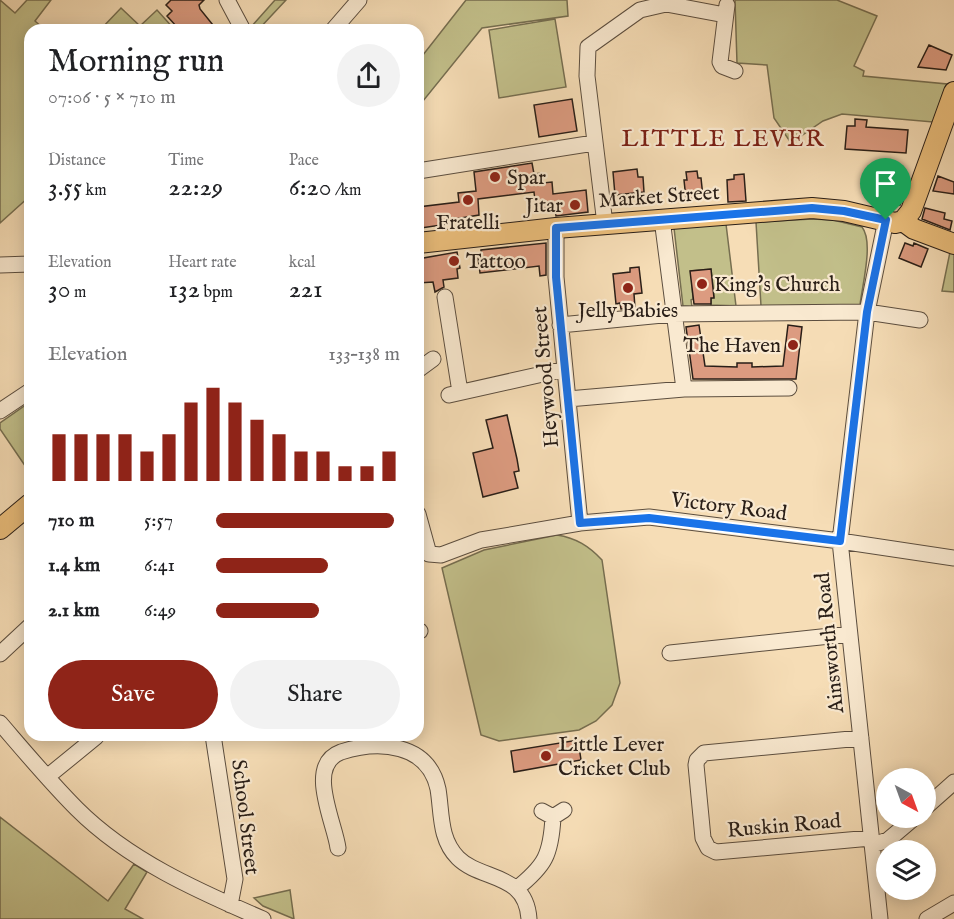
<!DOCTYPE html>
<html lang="en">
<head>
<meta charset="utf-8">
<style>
  :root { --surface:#fff; --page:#f2f2f2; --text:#202124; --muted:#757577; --accent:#8f2418 }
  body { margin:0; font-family:"IM FELL English",serif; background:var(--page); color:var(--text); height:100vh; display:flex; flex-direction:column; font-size:22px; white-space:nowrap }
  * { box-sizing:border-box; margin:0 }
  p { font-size:20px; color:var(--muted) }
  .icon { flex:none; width:33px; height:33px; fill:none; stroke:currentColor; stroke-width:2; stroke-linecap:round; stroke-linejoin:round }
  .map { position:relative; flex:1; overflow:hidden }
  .panel { position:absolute; left:24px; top:24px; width:400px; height:717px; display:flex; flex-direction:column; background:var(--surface); border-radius:18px; box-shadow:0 3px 15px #0003 }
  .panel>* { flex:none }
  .needle { width:39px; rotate:139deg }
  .tools { position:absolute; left:876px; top:768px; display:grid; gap:12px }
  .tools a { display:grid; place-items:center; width:60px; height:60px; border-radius:50%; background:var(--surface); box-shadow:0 3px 15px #0003; font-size:30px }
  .pin { position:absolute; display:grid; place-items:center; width:51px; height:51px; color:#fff; margin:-62px -26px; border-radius:50% 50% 50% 0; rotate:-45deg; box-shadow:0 0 6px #0007 }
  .pin .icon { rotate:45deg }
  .round { display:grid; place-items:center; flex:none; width:63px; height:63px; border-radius:32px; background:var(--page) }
  .head { display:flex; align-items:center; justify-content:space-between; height:102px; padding:0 24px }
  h1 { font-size:33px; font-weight:600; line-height:45px }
  .figures { display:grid; grid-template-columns:repeat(3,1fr); gap:9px; height:102px; padding:6px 24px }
  .figures div { display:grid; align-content:center }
  .figures b { font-size:26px; font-weight:600 }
  .figures small { font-size:16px; font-weight:400 }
  .figures p { font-size:16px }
  .chart { height:168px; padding:12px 24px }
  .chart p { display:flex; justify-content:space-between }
  .chart svg { width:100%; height:108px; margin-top:6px; stroke:var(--accent); stroke-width:6 }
  .primary-button { display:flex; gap:12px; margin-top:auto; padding:12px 24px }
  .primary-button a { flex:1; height:69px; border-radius:36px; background:var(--accent); color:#fff; font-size:24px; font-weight:600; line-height:69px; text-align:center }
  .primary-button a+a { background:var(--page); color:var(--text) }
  ul { padding:0 24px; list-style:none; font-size:20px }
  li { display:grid; grid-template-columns:96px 72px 1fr; align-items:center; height:45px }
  li i { height:15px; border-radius:8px; background:var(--accent) }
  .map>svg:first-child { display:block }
  .green { fill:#c2bf8a; stroke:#766e50; stroke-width:1.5 }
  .building { fill:#dc9b80; stroke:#291e17; stroke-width:1.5 }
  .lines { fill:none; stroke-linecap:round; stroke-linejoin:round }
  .minor-casing { stroke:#5c4e3f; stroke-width:17 }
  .major-casing { stroke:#291e17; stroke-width:22 }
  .minor { stroke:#f9e9d0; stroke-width:15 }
  .major { stroke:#ebbe7b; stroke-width:20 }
  .route-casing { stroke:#fff; stroke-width:12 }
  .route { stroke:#1a73e8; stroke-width:8 }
  .poi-dot { fill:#8f2418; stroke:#f9e9d0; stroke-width:2 }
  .labels { text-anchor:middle; stroke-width:4.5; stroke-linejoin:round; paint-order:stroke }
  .poi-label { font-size:21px; fill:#291e17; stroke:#f9e9d0; text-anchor:start }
  .street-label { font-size:21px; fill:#291e17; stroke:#f9e9d0 }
  .quarter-label { font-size:24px; letter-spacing:1.5px; fill:#7a1f14; stroke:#f9e9d0 }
</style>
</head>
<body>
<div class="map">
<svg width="954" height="919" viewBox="0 0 954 919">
  <rect width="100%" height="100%" fill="#f6ddb6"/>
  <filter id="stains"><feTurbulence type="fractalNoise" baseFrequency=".00333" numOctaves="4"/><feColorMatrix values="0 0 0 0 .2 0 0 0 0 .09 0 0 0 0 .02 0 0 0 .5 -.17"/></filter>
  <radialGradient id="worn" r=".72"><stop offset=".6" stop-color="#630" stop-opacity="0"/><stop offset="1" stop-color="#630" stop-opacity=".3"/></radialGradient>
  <!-- green -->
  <path class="green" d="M0,0l15,13 12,-13h24l-16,21 10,9h-15v166l-30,27z
    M275,0h11l-28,30h-6l-1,-3z
    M466,0h101l1,16 -86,12 -63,78v-46z
    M735,0h102l40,16 -23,50 10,5 -1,5 84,8 -14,38 -91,-8 -19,7 -32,22 -17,-25 -7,-53 -30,-2z
    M121,8l19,18 17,-16 18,20h-75z
    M555,19l11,68 -67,11 -10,-68z
    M812,219l21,1 29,7c12,15 0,59 -2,78l-99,1 -5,-84z
    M726,224l10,82 -25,-1v-7l3,-1 -3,-28 -20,2 2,28 -2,1 1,7 -9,-1 -9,-78z
    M950,252l4,1v39l-12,-1z
    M30,402v71l-30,-44v-6z
    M557,535c19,3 32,11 45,25l18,123 -8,22 -16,16 -17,9 -80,11 -18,-6 -39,-167 42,-18z
    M0,817l108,84 26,-37 13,8 -22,37 18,10h-143z
    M290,890l4,29 -31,-13 -9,-8z"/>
  <!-- building -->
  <path class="building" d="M171,0h33l-5,5 1,4 17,21h-34l-6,-3 -10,-11 5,-5 -6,-6z
    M929,45l23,10 -6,15 -28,-3z
    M572,99l5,32 -38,6 -5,-32z
    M855,119l12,1 -1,7 42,3 -2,23 -61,-4 2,-23h8z
    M532,163l2,11 8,-1 1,10 9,-1 1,12 33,-4 2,22 -32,4 -1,-9 -19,2 -2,-17 -56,7 1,16 -25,4 1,4 -34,5 -3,-2v-19l41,-5 -1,-9 18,-2 -2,-19z
    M637,169l1,8h5l1,15 -29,3 -2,-23z
    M697,171l1,7h3l2,19 -17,2 -2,-19h3l-1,-8z
    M744,174l2,27 -18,1 -1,-22 7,-1v-4z
    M938,176l16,6v12l-21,-3z
    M884,187l22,2 -6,16 -17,-1z
    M925,208l20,5 -1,6 8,2 -2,9 -28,-11z
    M546,243v32l-6,1 -1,-10 -59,7 -2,-15 3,-1v-7z
    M905,243l8,3 1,-3 14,6 -7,18 -22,-9z
    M457,252l3,16 -3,1 1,9 -15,2 1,7 -9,5 -2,-10 -15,1v-24z
    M639,267l3,26 -8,1 1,14 -14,1 -1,-6 -4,1 -3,-30 17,-2v-4z
    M711,269l3,29h-3v6h-17l-4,-33z
    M699,325l6,41 32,1v-4h15v4l31,-1 5,-41 14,2 -6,52h-103l-7,-52z
    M507,415l10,44 2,12 -5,1 4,16 -35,9 -10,-44 20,-5 -7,-28z
    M578,740l3,20 -67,12 -3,-21z"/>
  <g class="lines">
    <defs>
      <path id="minor" d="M227,0l16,30
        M727,5l-7,57 2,4 13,5
        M333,30l26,-30
        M418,171l176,-28
        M662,219l22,170
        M605,224l-18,-148 1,-29 52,-37 26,-6 59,11
        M556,228v49l24,246
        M0,265l30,-1
        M445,297l15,95
        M560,325l113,-11 194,-2 53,8
        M418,370l15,-11
        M449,395l116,-26
        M568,399l116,-10 105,-1
        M0,411l30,-20
        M418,514l11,40 12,1 40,-15 99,-17 69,-6 191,24 114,17
        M418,632l2,-1
        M670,653l179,-19
        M0,654l30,-28
        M0,723c25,29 50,59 77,86 51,51 121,82 186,110
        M213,735l22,144 -5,26
        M861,738l-157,15 -7,7 -1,5 7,73 5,10 8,4 155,-14
        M47,777l49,-40
        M926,807l28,-25
        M542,811l11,6 11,-7
        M872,845l16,-5 26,-22
        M338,848c-3,-25 -33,-83 3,-96 38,-12 87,-9 97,37 4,24 1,50 20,69 23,23 68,14 71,61
        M516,889c29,-23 35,-34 37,-72
        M880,919l-40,-378 27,-229 19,-92
        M927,919l27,-16"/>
      <path id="major" d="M903,221l8,-10 43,-119
        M903,221l11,8 40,15
        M418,243l138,-15 256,-20 32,3 51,12 8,-2
        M0,529l30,-25"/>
    </defs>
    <!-- minor casing -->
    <use href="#minor" class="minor-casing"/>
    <!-- major casing -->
    <use href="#major" class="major-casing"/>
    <!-- minor -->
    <use href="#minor" class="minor"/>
    <!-- major -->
    <use href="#major" class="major"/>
  </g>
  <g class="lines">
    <defs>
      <path id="route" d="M812,208l32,3 42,9 -19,92 -27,229 -191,-23 -69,5 -24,-246v-49z"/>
    </defs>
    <!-- route casing -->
    <use href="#route" class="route-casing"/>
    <!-- route -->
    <use href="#route" class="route"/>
  </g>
  <!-- markers -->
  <g class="poi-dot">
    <circle cx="495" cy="177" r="6"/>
    <circle cx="468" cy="200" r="6"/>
    <circle cx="575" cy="205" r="6"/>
    <circle cx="454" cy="261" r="6"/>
    <circle cx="702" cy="284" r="6"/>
    <circle cx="628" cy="288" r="6"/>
    <circle cx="793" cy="345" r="6"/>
    <circle cx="546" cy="756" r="6"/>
  </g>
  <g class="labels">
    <!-- poi labels -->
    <g class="poi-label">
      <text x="507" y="184">Spar</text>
      <text x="563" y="212" text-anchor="end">Jitar</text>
      <text x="468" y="229" text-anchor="middle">Fratelli</text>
      <text x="466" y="268">Tattoo</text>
      <text x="714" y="291">King's Church</text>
      <text x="628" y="317" text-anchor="middle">Jelly Babies</text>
      <text x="781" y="352" text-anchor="end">The Haven</text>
      <text x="558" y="751">Little Lever<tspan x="558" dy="24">Cricket Club</tspan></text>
    </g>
    <!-- street labels -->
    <g class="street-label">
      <text transform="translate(659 196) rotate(-4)" y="7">Market Street</text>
      <text transform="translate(545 377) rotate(-95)" y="7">Heywood Street</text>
      <text transform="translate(729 506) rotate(7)" y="7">Victory Road</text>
      <text transform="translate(829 643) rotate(-96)" y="7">Ainsworth Road</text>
      <text transform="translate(246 817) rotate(83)" y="7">School Street</text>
      <text transform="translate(784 825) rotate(-5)" y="7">Ruskin Road</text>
    </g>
    <!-- quarter labels -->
    <g class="quarter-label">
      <text x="723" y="146">LITTLE LEVER</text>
    </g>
  </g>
  <rect width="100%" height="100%" filter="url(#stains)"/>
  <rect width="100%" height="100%" fill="url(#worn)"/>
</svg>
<div class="tools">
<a><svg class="needle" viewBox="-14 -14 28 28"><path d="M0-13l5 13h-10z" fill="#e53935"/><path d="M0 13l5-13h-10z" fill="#757577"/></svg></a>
<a><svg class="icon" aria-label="layers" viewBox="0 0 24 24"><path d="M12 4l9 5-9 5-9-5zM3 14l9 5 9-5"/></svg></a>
</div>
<div class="pin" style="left:886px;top:220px;background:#1e9e55"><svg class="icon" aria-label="arrive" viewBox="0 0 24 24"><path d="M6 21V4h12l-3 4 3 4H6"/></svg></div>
<section class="panel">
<div class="head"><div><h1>Morning run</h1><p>07:06 · 5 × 710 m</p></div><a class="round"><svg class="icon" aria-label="share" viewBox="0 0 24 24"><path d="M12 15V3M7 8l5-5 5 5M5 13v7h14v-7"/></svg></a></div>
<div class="figures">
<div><p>Distance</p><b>3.55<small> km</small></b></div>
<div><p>Time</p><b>22:29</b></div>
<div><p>Pace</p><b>6:20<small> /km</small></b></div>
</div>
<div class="figures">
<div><p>Elevation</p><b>30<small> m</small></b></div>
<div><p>Heart rate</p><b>132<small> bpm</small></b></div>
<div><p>kcal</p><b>221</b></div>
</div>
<div class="chart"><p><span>Elevation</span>133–138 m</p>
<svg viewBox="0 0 160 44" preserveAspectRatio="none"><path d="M5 44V25M15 44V25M25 44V25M35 44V25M45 44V32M55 44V25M65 44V12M75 44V6M85 44V12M95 44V19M105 44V25M115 44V32M125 44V32M135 44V38M145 44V38M155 44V32"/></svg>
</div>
<ul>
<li><b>710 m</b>5:57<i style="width:97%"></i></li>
<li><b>1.4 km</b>6:41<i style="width:61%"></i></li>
<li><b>2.1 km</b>6:49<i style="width:56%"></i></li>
</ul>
<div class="primary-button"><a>Save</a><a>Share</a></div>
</section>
</div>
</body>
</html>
